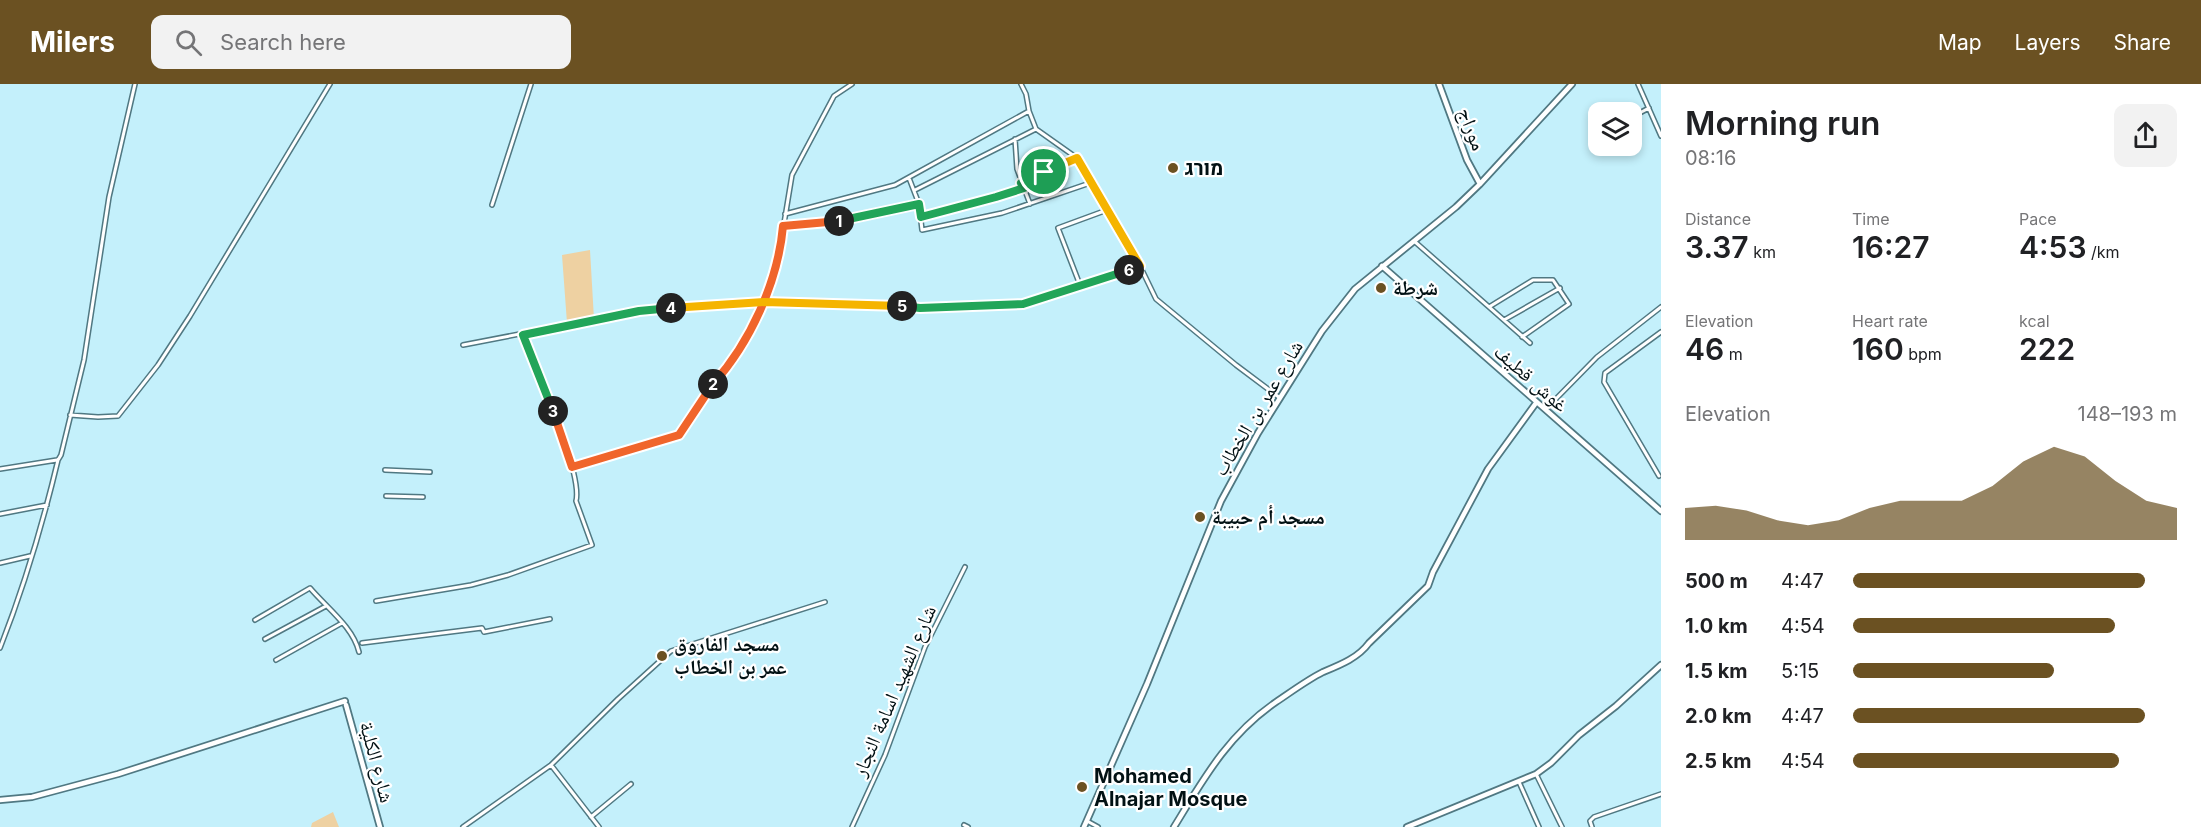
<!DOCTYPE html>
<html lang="en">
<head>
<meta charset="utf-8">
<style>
  :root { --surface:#fff; --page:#f2f2f2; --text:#202124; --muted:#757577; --accent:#6b5122 }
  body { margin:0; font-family:Inter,"Noto Naskh Arabic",Heebo,sans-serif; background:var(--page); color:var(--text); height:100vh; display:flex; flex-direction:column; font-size:22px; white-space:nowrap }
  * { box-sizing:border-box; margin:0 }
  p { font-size:20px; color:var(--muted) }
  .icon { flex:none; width:33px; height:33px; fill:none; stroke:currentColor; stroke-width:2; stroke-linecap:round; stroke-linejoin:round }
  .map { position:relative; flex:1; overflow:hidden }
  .sheet { display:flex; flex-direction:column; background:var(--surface); width:540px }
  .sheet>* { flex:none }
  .tools { position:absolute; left:1588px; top:18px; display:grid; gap:12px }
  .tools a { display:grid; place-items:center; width:54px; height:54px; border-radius:12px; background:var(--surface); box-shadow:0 3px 9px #0003; font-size:30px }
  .pin { position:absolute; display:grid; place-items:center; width:51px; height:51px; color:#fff; margin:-26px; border:3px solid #fff; border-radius:50%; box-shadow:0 2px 6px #0007 }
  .km { position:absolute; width:30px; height:30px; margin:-15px; border-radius:50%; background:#222; color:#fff; font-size:16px; line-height:30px; text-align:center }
  .round { display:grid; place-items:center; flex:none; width:63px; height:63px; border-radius:12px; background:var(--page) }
  .overview { display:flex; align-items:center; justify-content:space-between; height:102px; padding:0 24px }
  h1 { font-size:33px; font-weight:600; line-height:45px }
  .figures { display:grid; grid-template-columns:repeat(3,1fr); gap:9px; height:102px; padding:6px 24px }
  .figures div { display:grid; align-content:center }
  .figures b { font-size:30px; font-weight:600 }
  .figures small { font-size:16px; font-weight:400 }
  .figures p { font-size:16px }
  .chart { height:168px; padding:12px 24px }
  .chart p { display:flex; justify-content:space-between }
  .chart svg { width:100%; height:108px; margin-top:6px; fill:var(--accent); opacity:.7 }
  ul { padding:0 24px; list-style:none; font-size:20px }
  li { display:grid; grid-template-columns:96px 72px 1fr; align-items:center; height:45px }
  li i { height:15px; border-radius:8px; background:var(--accent) }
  header { display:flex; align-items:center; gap:36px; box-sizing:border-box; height:84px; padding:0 30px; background:var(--accent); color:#fff }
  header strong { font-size:28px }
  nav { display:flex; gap:33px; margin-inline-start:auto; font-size:21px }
  .search { width:420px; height:54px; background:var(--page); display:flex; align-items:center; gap:15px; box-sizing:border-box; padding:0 21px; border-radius:12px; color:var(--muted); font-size:22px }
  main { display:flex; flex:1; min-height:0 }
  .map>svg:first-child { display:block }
  .green { fill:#eed1a2 }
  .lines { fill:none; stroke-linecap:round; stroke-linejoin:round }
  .street-casing { stroke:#507882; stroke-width:6 }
  .secondary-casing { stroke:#507882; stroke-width:8 }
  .street { stroke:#fff; stroke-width:3 }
  .secondary { stroke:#fff; stroke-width:4.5 }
  .split-1-casing { stroke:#fff; stroke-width:12 }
  .split-2-casing { stroke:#fff; stroke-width:12 }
  .split-3-casing { stroke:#fff; stroke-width:12 }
  .split-4-casing { stroke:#fff; stroke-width:12 }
  .split-5-casing { stroke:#fff; stroke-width:12 }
  .split-6-casing { stroke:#fff; stroke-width:12 }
  .split-7-casing { stroke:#fff; stroke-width:12 }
  .split-1 { stroke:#22a559; stroke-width:8 }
  .split-2 { stroke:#f0652b; stroke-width:8 }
  .split-3 { stroke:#f0652b; stroke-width:8 }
  .split-4 { stroke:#22a559; stroke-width:8 }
  .split-5 { stroke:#f5b400; stroke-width:8 }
  .split-6 { stroke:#22a559; stroke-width:8 }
  .split-7 { stroke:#f5b400; stroke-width:8 }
  .poi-dot { fill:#6b5122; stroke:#fff; stroke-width:2 }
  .labels { text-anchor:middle; stroke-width:4.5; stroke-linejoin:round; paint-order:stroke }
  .street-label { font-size:20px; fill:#021114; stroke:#fff }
  .poi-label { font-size:20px; font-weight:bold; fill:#021114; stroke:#fff; text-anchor:start }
</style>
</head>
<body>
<header>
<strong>Milers</strong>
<div class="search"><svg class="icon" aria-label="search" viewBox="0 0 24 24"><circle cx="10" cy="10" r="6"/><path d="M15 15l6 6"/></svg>Search here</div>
<nav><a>Map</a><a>Layers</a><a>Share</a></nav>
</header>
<main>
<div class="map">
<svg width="1661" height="743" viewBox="0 0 1661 743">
  <rect width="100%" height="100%" fill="#c4f0fb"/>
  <!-- green -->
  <path class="green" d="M590,166l4,69 -27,4 -5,-68z
    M333,728l6,15h-28l1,-4z"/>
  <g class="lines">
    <defs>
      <path id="street" d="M1021,0l5,10 3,17 7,18 41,29 63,108 16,33 80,66 44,33
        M1638,0l23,52
        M1632,33l17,-9
        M1015,55l2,30 13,35
        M909,94l10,26 3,26 80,-17 91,-31
        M1021,99l56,-25
        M915,106l121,-61
        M492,121l39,-121
        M785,130l110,-29 134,-74
        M922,133l74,-20 28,-9
        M783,143l80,-10 56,-13
        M1414,157l116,102
        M1080,201l-22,-57 49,-18
        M1489,223l44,-27h20l16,24 -47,33
        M1504,236l56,-32
        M463,261l176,-34 70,-5 55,-4 120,3 36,3 103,-4 117,-38
        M1546,325l51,-52 64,-50
        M70,331l28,2 20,-1 40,-51 32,-49 140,-232
        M572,383l107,-32 31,-47 21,-23 33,-63 13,-36 15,-91 42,-79 18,-12
        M0,385l57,-9
        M385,386l45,2
        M1659,392l-55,-94 1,-9 56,-41
        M386,412l37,1
        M0,430l47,-9
        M0,479l30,-7
        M376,517l95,-16 37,-10 84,-30 -16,-44c7,-28 -41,-135 -53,-166
        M255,536l55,-32c17,20 43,39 49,64
        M265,555l61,-33
        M362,559l120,-15 2,4 66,-13
        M0,564c24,-61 43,-125 58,-188l3,-5 23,-95 25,-163 26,-113
        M276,576l66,-37
        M551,681l48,62
        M1536,690l26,53
        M1519,698l20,45
        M591,733l40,-33
        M1087,737l11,6
        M964,741l4,2
        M463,743l88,-62 67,-66 53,-48 154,-49
        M852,743l33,-72 40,-108 40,-80
        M1592,743l-2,-6 4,-4 67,-23"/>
      <path id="secondary" d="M1439,0l28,76 13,24
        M1382,182l279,245
        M346,621l34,122
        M0,716l32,-3 86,-23 227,-73
        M1084,743l63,-143 74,-183 37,-68 64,-102 33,-42 101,-82 24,-23 92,-100
        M1174,743c30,-49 54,-92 102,-125 15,-10 31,-22 47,-30 17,-7 35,-14 46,-29l59,-57 5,-14 55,-103 48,-66
        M1407,743l129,-53 15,-11 28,-28 37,-29 45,-41"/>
    </defs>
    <!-- street casing -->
    <use href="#street" class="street-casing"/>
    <!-- secondary casing -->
    <use href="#secondary" class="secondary-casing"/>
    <!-- street -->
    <use href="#street" class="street"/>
    <!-- secondary -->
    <use href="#secondary" class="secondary"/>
  </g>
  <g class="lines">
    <defs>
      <path id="split-1" d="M839,137l80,-17 2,13 75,-20 28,-9 -3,-5 23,-11"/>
      <path id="split-2" d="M713,300c37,-41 65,-102 70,-158l56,-5"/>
      <path id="split-3" d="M553,327l19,56 107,-32 34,-51"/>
      <path id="split-4" d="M553,327l-30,-76 116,-24 32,-3"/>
      <path id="split-5" d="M671,224l93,-6 138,4"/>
      <path id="split-6" d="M902,222l18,2 103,-4 106,-34"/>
      <path id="split-7" d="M1044,88l33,-14 63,108 -11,4"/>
    </defs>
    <!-- split-1 casing -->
    <use href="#split-1" class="split-1-casing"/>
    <!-- split-2 casing -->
    <use href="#split-2" class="split-2-casing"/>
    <!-- split-3 casing -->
    <use href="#split-3" class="split-3-casing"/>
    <!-- split-4 casing -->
    <use href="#split-4" class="split-4-casing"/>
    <!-- split-5 casing -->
    <use href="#split-5" class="split-5-casing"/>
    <!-- split-6 casing -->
    <use href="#split-6" class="split-6-casing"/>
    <!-- split-7 casing -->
    <use href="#split-7" class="split-7-casing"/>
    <!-- split-1 -->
    <use href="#split-1" class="split-1"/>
    <!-- split-2 -->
    <use href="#split-2" class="split-2"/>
    <!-- split-3 -->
    <use href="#split-3" class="split-3"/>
    <!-- split-4 -->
    <use href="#split-4" class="split-4"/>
    <!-- split-5 -->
    <use href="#split-5" class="split-5"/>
    <!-- split-6 -->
    <use href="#split-6" class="split-6"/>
    <!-- split-7 -->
    <use href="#split-7" class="split-7"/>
  </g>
  <!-- markers -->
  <g class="poi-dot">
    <circle cx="1173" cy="84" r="6"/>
    <circle cx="1381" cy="204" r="6"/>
    <circle cx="1200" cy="433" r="6"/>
    <circle cx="662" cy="572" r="6"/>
    <circle cx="1082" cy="703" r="6"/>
  </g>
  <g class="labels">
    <!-- street labels -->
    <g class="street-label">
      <text transform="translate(1472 45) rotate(69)" y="7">موراج</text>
      <text transform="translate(1531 294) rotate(41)" y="7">غوش قطيف</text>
      <text transform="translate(1258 324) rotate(-59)" y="7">شارع عمر بن الخطاب</text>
      <text transform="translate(894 607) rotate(-67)" y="7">شارع الشهيد اسامة النجار</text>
      <text transform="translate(377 678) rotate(75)" y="7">شارع الكلية</text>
    </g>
    <!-- poi labels -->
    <g class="poi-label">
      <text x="1185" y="91">מורג</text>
      <text x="1393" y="211">شرطة</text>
      <text x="1212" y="440">مسجد أم حبيبة</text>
      <text x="674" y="567">مسجد الفاروق<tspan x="674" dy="23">عمر بن الخطاب</tspan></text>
      <text x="1094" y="699">Mohamed<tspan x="1094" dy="23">Alnajar Mosque</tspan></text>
    </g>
  </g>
</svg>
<div class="tools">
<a><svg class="icon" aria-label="layers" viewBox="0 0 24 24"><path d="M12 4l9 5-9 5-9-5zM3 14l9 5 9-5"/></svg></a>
</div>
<div class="pin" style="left:1044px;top:88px;background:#1e9e55"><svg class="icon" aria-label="arrive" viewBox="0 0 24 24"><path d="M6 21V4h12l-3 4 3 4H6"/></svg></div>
<b class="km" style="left:839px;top:137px">1</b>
<b class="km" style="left:713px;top:300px">2</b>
<b class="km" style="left:553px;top:327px">3</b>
<b class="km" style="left:671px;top:224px">4</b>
<b class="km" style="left:902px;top:222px">5</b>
<b class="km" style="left:1129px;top:186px">6</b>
</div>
<section class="sheet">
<div class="overview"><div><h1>Morning run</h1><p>08:16</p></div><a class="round"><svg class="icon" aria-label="share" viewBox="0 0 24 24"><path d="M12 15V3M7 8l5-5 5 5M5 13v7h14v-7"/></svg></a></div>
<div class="figures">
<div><p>Distance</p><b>3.37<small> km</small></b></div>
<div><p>Time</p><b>16:27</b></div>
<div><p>Pace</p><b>4:53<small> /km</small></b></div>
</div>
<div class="figures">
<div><p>Elevation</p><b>46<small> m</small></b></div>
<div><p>Heart rate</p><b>160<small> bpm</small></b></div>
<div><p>kcal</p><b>222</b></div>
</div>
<div class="chart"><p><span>Elevation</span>148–193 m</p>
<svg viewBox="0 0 160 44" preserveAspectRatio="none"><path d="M0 44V31L10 30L20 32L30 36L40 38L50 36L60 31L70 28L80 28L90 28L100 22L110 12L120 6L130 10L140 20L150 28L160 31V44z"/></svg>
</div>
<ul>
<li><b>500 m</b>4:47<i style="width:90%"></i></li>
<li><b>1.0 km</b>4:54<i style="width:81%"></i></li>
<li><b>1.5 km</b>5:15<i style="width:62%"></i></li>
<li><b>2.0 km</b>4:47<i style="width:90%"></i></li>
<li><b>2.5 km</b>4:54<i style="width:82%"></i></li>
</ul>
</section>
</main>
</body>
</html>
